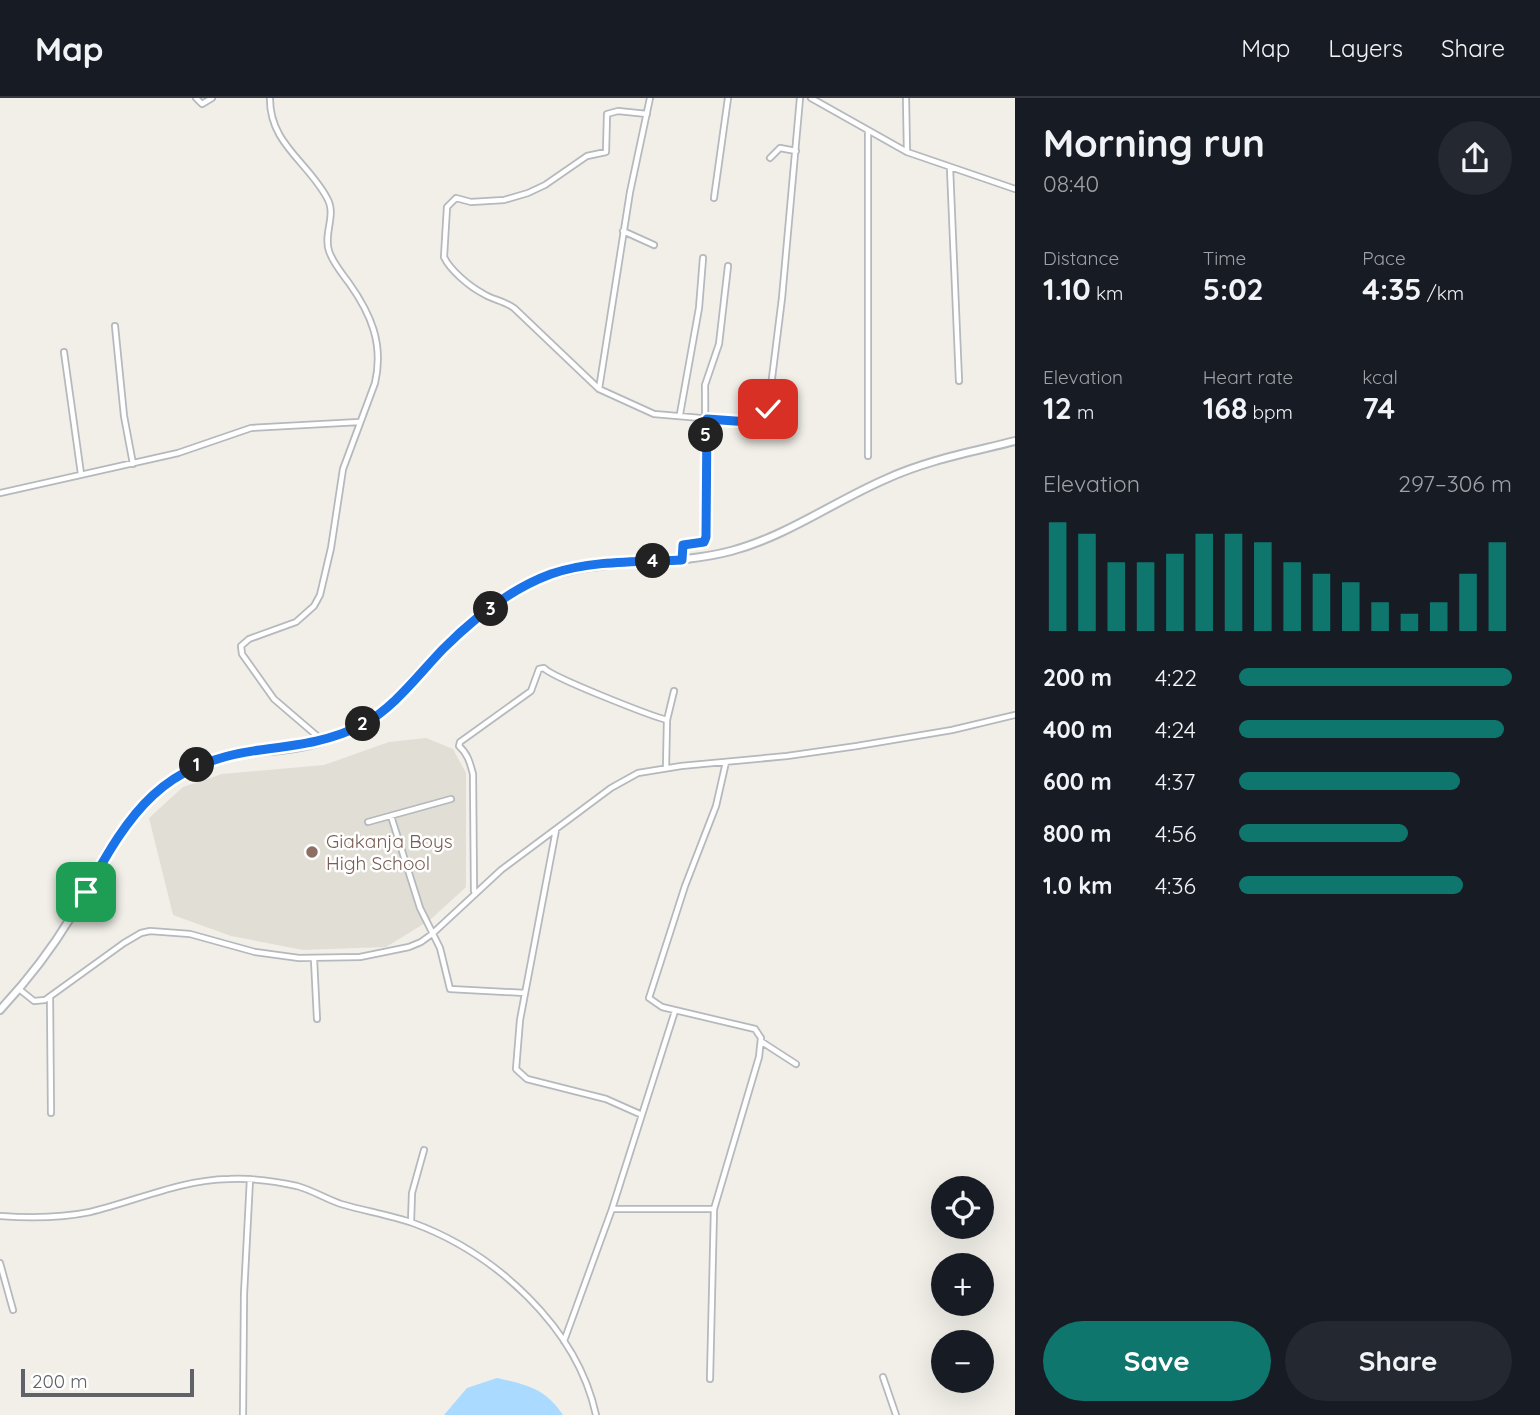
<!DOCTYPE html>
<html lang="en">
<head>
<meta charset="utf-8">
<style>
  :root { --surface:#171b24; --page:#242831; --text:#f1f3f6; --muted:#9ea1a6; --line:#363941; --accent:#0f766e }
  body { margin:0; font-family:Quicksand,sans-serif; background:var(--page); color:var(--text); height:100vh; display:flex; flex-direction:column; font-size:26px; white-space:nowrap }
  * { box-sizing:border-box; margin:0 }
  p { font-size:23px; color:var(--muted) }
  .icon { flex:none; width:38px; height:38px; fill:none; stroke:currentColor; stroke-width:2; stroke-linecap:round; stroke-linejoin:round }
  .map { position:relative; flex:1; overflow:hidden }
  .side { display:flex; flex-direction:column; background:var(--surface); width:525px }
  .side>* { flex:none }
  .controls { position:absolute; left:931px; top:1078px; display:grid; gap:14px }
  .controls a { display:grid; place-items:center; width:63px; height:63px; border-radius:50%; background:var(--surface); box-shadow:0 7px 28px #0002; font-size:35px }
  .scale { position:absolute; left:21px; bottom:18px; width:173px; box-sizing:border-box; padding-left:7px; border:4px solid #5f6368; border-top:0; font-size:19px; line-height:24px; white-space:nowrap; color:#5f6368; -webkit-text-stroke:5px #fff; paint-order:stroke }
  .pin { position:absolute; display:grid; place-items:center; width:60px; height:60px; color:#fff; margin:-30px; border-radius:14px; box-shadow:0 4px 10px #0006 }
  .km { position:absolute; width:35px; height:35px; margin:-18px; border-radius:50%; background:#222; color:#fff; font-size:19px; line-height:35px; text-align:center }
  .round { display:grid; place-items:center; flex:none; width:74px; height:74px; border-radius:37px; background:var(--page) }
  .head { display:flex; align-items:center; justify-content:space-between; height:119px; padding:0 28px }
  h1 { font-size:38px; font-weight:700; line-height:52px }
  .metrics { display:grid; grid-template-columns:repeat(3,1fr); gap:10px; height:119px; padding:7px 28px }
  .metrics div { display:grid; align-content:center }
  .metrics b { font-size:30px; font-weight:700 }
  .metrics small { font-size:19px; font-weight:400 }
  .metrics p { font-size:19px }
  .chart { height:196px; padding:14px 28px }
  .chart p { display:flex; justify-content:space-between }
  .chart svg { width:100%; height:126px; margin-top:7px; stroke:var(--accent); stroke-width:6 }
  .action { display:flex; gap:14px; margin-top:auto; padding:14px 28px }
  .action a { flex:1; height:80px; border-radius:42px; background:var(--accent); color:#fff; font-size:28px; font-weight:700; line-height:80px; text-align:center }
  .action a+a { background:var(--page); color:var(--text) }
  ul { padding:0 28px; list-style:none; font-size:23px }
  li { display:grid; grid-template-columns:112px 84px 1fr; align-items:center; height:52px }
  li i { height:18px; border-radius:9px; background:var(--accent) }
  header { display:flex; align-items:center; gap:42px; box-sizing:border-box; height:98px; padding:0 35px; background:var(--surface); border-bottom:2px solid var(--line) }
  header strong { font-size:33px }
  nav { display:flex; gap:38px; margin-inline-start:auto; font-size:24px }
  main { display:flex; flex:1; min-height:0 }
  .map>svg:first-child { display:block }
  .education { fill:#e1ded6 }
  .water { fill:#aadaff }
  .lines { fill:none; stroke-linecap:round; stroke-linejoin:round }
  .minor-casing { stroke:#b5b8bc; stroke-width:8 }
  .secondary-casing { stroke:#b6babf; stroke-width:10 }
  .minor { stroke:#fff; stroke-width:4.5 }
  .secondary { stroke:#fff; stroke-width:6 }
  .route-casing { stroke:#fff; stroke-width:14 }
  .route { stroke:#1a73e8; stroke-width:9 }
  .education-dot { fill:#8d6e63; stroke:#fff; stroke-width:2.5 }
  .labels { text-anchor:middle; stroke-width:5; stroke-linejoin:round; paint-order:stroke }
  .education-label { font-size:19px; fill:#785e54; stroke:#fff; text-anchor:start }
</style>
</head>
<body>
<header>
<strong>Map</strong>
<nav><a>Map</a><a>Layers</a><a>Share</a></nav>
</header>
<main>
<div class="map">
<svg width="1015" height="1317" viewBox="0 0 1015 1317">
  <rect width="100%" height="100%" fill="#f1efe8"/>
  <!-- education -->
  <path class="education" d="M426,640l27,11 13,24v114l-36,33 -44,27 -83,3 -72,-14 -58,-21 -24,-97 34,-31 39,-13 102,-9 65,-23z"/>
  <!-- water -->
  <path class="water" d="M497,1280c30,7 48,10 66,37h-119l23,-27z"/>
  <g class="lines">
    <defs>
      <path id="minor" d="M196,0l6,6 10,-6
        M270,0c-1,45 38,64 57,100 10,17 -4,35 2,53 4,12 12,21 20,32 22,31 35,61 26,100l-32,86 -12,79 -11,47 -6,11 -18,16 -47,17 -8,7 1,8 32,45 49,42
        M811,0l96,54 108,37
        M906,0l1,54
        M647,16l-29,-3 -11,3 -1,38 -19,4 -42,29 -17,8 -24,7 -33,2 -15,-4 -9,9 -3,50c6,13 25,29 38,36 10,7 21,7 32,15l85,81 55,25 105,9 8,-5 15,-120 18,-200
        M868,33v325
        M770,60l10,-10 16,3
        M950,70l9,213
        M714,100l14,-100
        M623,133l31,14
        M115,228l9,90 9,48
        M64,254l17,122
        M752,290l2,34
        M599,291l31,-197 20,-94
        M680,316l19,-106 4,-50
        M0,395l178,-40 73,-25 108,-6
        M682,462l1,-15 21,-3 2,-5 -1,-152 14,-41 9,-78
        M666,670l1,-48 7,-29
        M391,718l29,92 20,40 10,41 75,4
        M368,724l83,-23
        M556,732l-36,190 -4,49 11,10 79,20 36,16
        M474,793l-1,-117c-3,-11 -5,-20 -14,-28l1,-4 71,-51 8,-22 5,-1c7,9 107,48 123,52
        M314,861l3,60
        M19,891l15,12 11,-1 79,-57 17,-10 9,-2 40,3 65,18 44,6 61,-1 49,-10 12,-5 11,-8 69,-64 110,-82 27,-15 43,-7 106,-10 70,-10 95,-16 63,-15
        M50,900l1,115
        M762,944l34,22
        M612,1111h102
        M0,1118c29,2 61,2 90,-4 46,-11 90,-32 139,-33 22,-1 46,2 68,7 15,4 29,13 44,18 24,7 49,11 72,19 82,30 164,104 183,192
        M411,1124l1,-29 12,-43
        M0,1165l13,47
        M564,1243l48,-132 63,-198
        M883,1279l13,38
        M710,1281l4,-170 45,-152 2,-19 -6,-9 -93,-22 -13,-9 36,-112 31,-80 10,-44
        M243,1317l1,-121 6,-115"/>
      <path id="secondary" d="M0,912c26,-28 51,-60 71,-93 27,-45 49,-96 90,-130 55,-46 105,-27 163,-46 12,-3 23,-9 34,-14 23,-11 39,-30 55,-48 30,-32 65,-66 102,-88 67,-38 144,-21 216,-40 56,-15 102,-49 155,-72 41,-19 86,-27 129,-38"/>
    </defs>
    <!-- minor casing -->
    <use href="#minor" class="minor-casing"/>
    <!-- secondary casing -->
    <use href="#secondary" class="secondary-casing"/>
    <!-- minor -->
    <use href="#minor" class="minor"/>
    <!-- secondary -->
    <use href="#secondary" class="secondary"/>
  </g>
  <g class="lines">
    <defs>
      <path id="route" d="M86,794c45,-82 76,-129 174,-142 37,-5 68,-8 102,-25 32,-17 56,-50 81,-76 30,-30 67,-60 108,-75 40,-14 88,-12 131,-14l1,-15 21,-3 2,-5 1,-118 56,4 4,-5 1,-9"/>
    </defs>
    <!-- route casing -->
    <use href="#route" class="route-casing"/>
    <!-- route -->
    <use href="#route" class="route"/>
  </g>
  <!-- markers -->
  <circle class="education-dot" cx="312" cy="754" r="7"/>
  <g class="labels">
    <!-- education labels -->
    <g class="education-label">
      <text x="326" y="750">Giakanja Boys<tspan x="326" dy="22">High School</tspan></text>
    </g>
  </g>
</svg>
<div class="controls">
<a><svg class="icon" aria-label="locate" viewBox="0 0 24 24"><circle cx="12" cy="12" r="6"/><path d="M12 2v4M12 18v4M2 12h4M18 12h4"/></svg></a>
<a>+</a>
<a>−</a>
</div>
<div class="scale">200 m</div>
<div class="pin" style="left:86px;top:794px;background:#1e9e55"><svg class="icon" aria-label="arrive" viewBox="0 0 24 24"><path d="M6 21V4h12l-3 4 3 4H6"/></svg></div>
<div class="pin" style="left:768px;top:311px;background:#d93025"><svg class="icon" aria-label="check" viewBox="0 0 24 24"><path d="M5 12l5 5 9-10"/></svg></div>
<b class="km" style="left:197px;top:667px">1</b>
<b class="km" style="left:363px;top:626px">2</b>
<b class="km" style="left:491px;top:511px">3</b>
<b class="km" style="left:653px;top:463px">4</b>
<b class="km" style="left:706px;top:337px">5</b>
</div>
<section class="side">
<div class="head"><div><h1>Morning run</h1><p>08:40</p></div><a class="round"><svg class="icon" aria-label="share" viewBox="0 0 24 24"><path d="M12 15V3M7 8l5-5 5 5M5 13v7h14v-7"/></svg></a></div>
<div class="metrics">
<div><p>Distance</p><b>1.10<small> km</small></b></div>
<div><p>Time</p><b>5:02</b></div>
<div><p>Pace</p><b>4:35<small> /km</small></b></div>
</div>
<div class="metrics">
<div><p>Elevation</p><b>12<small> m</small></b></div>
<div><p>Heart rate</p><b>168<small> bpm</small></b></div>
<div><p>kcal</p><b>74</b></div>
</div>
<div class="chart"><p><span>Elevation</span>297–306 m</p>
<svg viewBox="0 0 160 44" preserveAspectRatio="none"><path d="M5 44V6M15 44V10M25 44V20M35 44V20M45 44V17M55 44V10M65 44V10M75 44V13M85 44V20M95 44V24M105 44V27M115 44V34M125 44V38M135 44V34M145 44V24M155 44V13"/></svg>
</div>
<ul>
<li><b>200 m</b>4:22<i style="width:100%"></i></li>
<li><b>400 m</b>4:24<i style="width:97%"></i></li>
<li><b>600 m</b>4:37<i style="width:81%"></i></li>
<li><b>800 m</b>4:56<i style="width:62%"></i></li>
<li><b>1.0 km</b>4:36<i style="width:82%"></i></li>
</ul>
<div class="action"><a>Save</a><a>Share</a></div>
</section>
</main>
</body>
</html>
